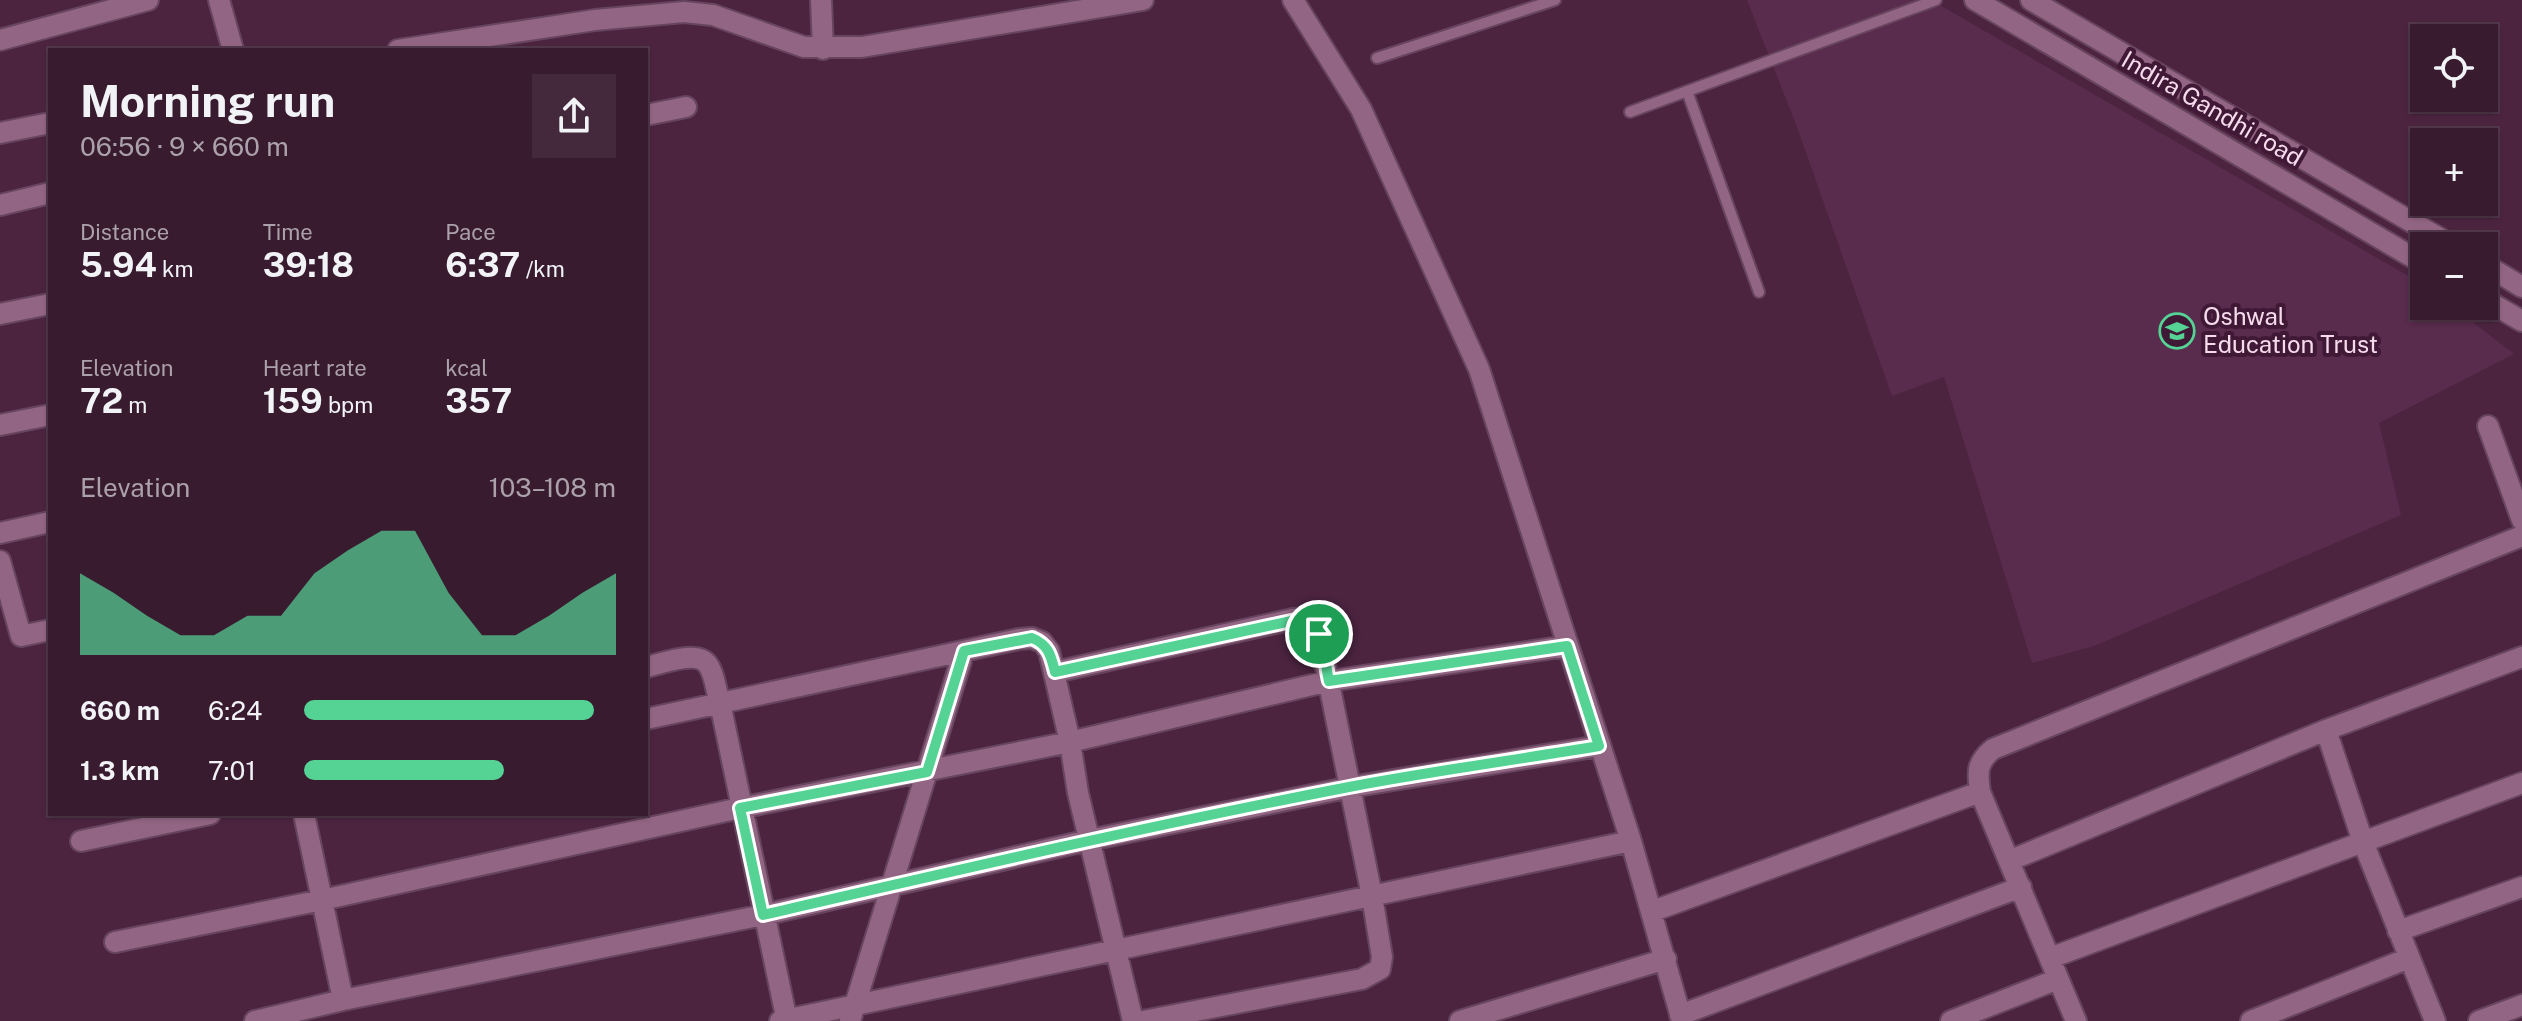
<!DOCTYPE html>
<html lang="en">
<head>
<meta charset="utf-8">
<style>
  :root { --surface:#391b30; --page:#44283c; --text:#f1f3f6; --muted:#aba1ab; --line:#53394c; --accent:#54d395 }
  body { margin:0; font-family:"Public Sans",sans-serif; background:var(--page); color:var(--text); height:100vh; display:flex; flex-direction:column; font-size:30px; white-space:nowrap }
  * { box-sizing:border-box; margin:0 }
  p { font-size:26px; color:var(--muted) }
  .icon { flex:none; width:44px; height:44px; fill:none; stroke:currentColor; stroke-width:2; stroke-linecap:round; stroke-linejoin:round }
  .map { position:relative; flex:1; overflow:hidden }
  .drawer { position:absolute; left:48px; top:48px; width:600px; height:768px; display:flex; flex-direction:column; background:var(--surface); border-radius:0px; box-shadow:0 2px 6px #0004,0 0 0 2px var(--line) }
  .drawer>* { flex:none }
  .tools { position:absolute; left:2410px; top:24px; display:grid; gap:16px }
  .tools a { display:grid; place-items:center; width:88px; height:88px; border-radius:0px; background:var(--surface); box-shadow:0 2px 6px #0004,0 0 0 2px var(--line); font-size:40px }
  .pin { position:absolute; display:grid; place-items:center; width:68px; height:68px; color:#fff; margin:-34px; border:4px solid #fff; border-radius:50%; box-shadow:0 2px 8px #0007 }
  .round { display:grid; place-items:center; flex:none; width:84px; height:84px; border-radius:0px; background:var(--page) }
  .headline { display:flex; align-items:center; justify-content:space-between; height:136px; padding:0 32px }
  h1 { font-size:44px; font-weight:700; line-height:60px }
  .stats { display:grid; grid-template-columns:repeat(3,1fr); gap:12px; height:136px; padding:8px 32px }
  .stats div { display:grid; align-content:center }
  .stats b { font-size:34px; font-weight:700 }
  .stats small { font-size:22px; font-weight:400 }
  .stats p { font-size:22px }
  .chart { height:224px; padding:16px 32px }
  .chart p { display:flex; justify-content:space-between }
  .chart svg { width:100%; height:144px; margin-top:8px; fill:var(--accent); opacity:.7 }
  ul { padding:0 32px; list-style:none; font-size:26px }
  li { display:grid; grid-template-columns:128px 96px 1fr; align-items:center; height:60px }
  li i { height:20px; border-radius:10px; background:var(--accent) }
  .map>svg:first-child { display:block }
  .built { fill:#592b4c }
  .lines { fill:none; stroke-linecap:round; stroke-linejoin:round }
  .service-casing { stroke:#67455e; stroke-width:14 }
  .minor-casing { stroke:#67455e; stroke-width:24 }
  .secondary-casing { stroke:#67455e; stroke-width:24 }
  .service { stroke:#936584; stroke-width:10 }
  .minor { stroke:#936584; stroke-width:20 }
  .secondary { stroke:#936584; stroke-width:20 }
  .route-casing { stroke:#fff; stroke-width:16 }
  .route { stroke:#54d395; stroke-width:10 }
  .labels { text-anchor:middle; stroke-width:8; stroke-linejoin:round; paint-order:stroke }
  .street-label { font-size:24px; fill:#f6dbec; stroke:#401936 }
  .poi-label { font-size:24px; fill:#f6dbec; stroke:#401936; text-anchor:start }
</style>
</head>
<body>
<div class="map">
<svg width="2522" height="1021" viewBox="0 0 2522 1021">
  <rect width="100%" height="100%" fill="#4c2440"/>
  <!-- built -->
  <path class="built" d="M1747,0h184l493,285v21h28l62,48 -135,69 22,92 -307,131 -62,17 -88,-286 -52,19 -95,-269z"/>
  <g class="lines">
    <defs>
      <path id="service" d="M1377,58l178,-58
        M1687,91l72,201
        M1630,112l306,-112"/>
      <path id="minor" d="M219,0l14,50
        M821,0l2,49
        M1293,0l68,109 118,260 152,472 51,180
        M0,40l148,-40
        M398,50l197,-30 89,-8 29,3 91,32h58l281,-47
        M646,115l40,-8
        M0,133l50,-10
        M0,205l50,-12
        M0,314l50,-10
        M0,425l50,-10
        M2488,426l34,94
        M0,533l50,-11
        M0,561l21,75 29,-6
        M646,667c15,-3 52,-18 62,-2 7,9 8,27 12,38l67,318
        M1055,672l238,-53c15,-2 20,2 26,15l53,262 10,61 -2,12 -18,10 -219,42
        M646,719l373,-80 13,-1 10,4 7,9 21,91 8,51 55,228
        M2326,730l37,112 72,179
        M304,814l39,186 420,-85 326,-75 262,-53 248,-41
        M81,841l129,-27
        M2011,860l315,-130 196,-73
        M1653,911l327,-119
        M2398,931l124,-44
        M115,942l207,-42 418,-92 330,-66 259,-61 238,-35
        M2050,958l472,-175
        M1680,1015l341,-128
        M255,1021l88,-21
        M780,1021l851,-180
        M850,1021l114,-370
        M1460,1021l206,-62
        M1951,1021l107,-42
        M2076,1021l-96,-229c-3,-21 -3,-30 13,-43l529,-213
        M2251,1021l158,-63
        M2479,1021l43,-16"/>
      <path id="secondary" d="M1975,0l449,264
        M2031,0l422,246
        M2484,264l38,23
        M2484,299l38,22"/>
    </defs>
    <!-- service casing -->
    <use href="#service" class="service-casing"/>
    <!-- minor casing -->
    <use href="#minor" class="minor-casing"/>
    <!-- secondary casing -->
    <use href="#secondary" class="secondary-casing"/>
    <!-- service -->
    <use href="#service" class="service"/>
    <!-- minor -->
    <use href="#minor" class="minor"/>
    <!-- secondary -->
    <use href="#secondary" class="secondary"/>
  </g>
  <g class="lines">
    <defs>
      <path id="route" d="M1305,618c20,12 19,42 24,63l238,-35 32,100c-83,14 -167,25 -250,41 -197,38 -391,83 -586,128l-23,-107 187,-36 37,-121 68,-13c17,7 19,18 23,34z"/>
    </defs>
    <!-- route casing -->
    <use href="#route" class="route-casing"/>
    <!-- route -->
    <use href="#route" class="route"/>
  </g>
  <!-- icons -->
  <defs>
    <symbol id="school-ring" viewBox="-11 -11 22 22"><circle r="9.5" fill="#401936" stroke="#54d395" stroke-width="1.5"/><path d="M0-5L7-2L0 1L-7-2ZM-4 1L0 2.5L4 1V4Q0 6-4 4Z" fill="#54d395"/></symbol>
  </defs>
  <g fill-rule="evenodd">
    <use href="#school-ring" x="2157" y="311" width="40" height="40"/>
  </g>
  <g class="labels">
    <!-- street labels -->
    <g class="street-label">
      <text transform="translate(2212 109) rotate(30)" y="8">Indira Gandhi road</text>
    </g>
    <!-- poi labels -->
    <g class="poi-label">
      <text x="2203" y="325">Oshwal<tspan x="2203" dy="28">Education Trust</tspan></text>
    </g>
  </g>
</svg>
<div class="tools">
<a><svg class="icon" aria-label="locate" viewBox="0 0 24 24"><circle cx="12" cy="12" r="6"/><path d="M12 2v4M12 18v4M2 12h4M18 12h4"/></svg></a>
<a>+</a>
<a>−</a>
</div>
<div class="pin" style="left:1319px;top:634px;background:#1e9e55"><svg class="icon" aria-label="arrive" viewBox="0 0 24 24"><path d="M6 21V4h12l-3 4 3 4H6"/></svg></div>
<section class="drawer">
<div class="headline"><div><h1>Morning run</h1><p>06:56 · 9 × 660 m</p></div><a class="round"><svg class="icon" aria-label="share" viewBox="0 0 24 24"><path d="M12 15V3M7 8l5-5 5 5M5 13v7h14v-7"/></svg></a></div>
<div class="stats">
<div><p>Distance</p><b>5.94<small> km</small></b></div>
<div><p>Time</p><b>39:18</b></div>
<div><p>Pace</p><b>6:37<small> /km</small></b></div>
</div>
<div class="stats">
<div><p>Elevation</p><b>72<small> m</small></b></div>
<div><p>Heart rate</p><b>159<small> bpm</small></b></div>
<div><p>kcal</p><b>357</b></div>
</div>
<div class="chart"><p><span>Elevation</span>103–108 m</p>
<svg viewBox="0 0 160 44" preserveAspectRatio="none"><path d="M0 44V19L10 25L20 32L30 38L40 38L50 32L60 32L70 19L80 12L90 6L100 6L110 25L120 38L130 38L140 32L150 25L160 19V44z"/></svg>
</div>
<ul>
<li><b>660 m</b>6:24<i style="width:93%"></i></li>
<li><b>1.3 km</b>7:01<i style="width:64%"></i></li>
</ul>
</section>
</div>
</body>
</html>
